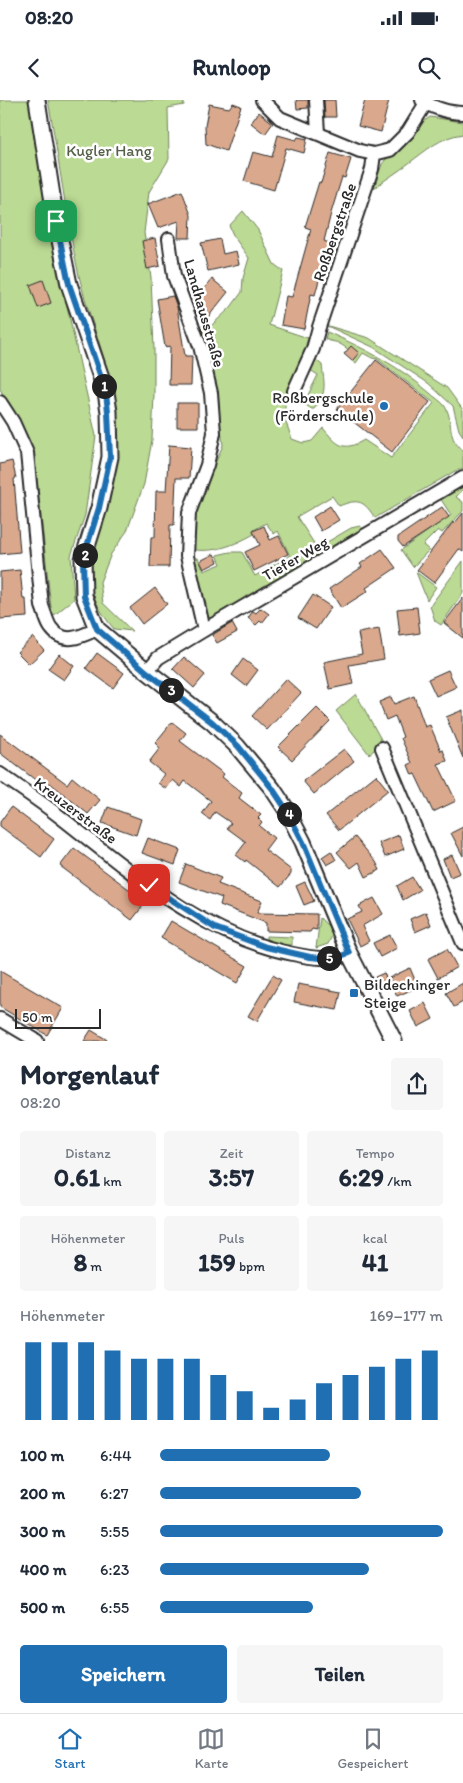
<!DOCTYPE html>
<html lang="de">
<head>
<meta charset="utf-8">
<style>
  :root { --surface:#fff; --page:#f6f6f7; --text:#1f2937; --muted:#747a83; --line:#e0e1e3; --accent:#1f6fb2 }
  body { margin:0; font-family:Itim,sans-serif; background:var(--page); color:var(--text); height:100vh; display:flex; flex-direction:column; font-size:19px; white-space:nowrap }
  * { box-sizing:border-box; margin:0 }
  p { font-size:16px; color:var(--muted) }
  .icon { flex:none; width:28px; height:28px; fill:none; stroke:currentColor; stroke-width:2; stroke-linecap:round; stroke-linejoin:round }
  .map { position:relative; height:941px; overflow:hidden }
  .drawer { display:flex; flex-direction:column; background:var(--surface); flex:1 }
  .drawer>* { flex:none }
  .scale { position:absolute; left:15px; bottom:12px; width:86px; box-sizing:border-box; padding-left:5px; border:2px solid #2b2b2b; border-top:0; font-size:14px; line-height:18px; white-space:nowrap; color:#2b2b2b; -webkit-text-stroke:4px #fff; paint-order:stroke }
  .pin { position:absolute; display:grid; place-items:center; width:42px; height:42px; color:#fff; margin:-21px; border-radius:10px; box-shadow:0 2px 8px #0006 }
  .km { position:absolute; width:25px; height:25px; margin:-12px; border-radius:50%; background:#222; color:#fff; font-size:14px; line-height:25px; text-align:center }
  .round { display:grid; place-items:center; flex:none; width:52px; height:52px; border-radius:5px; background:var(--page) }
  .headline { display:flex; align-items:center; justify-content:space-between; height:85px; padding:0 20px }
  h1 { font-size:28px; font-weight:700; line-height:38px }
  .metrics { display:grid; grid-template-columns:repeat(3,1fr); gap:8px; height:85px; padding:5px 20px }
  .metrics div { display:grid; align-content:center; border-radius:5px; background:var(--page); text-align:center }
  .metrics b { font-size:25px; font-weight:700 }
  .metrics small { font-size:14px; font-weight:400 }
  .metrics p { font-size:14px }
  .chart { height:140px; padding:10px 20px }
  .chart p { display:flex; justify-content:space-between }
  .chart svg { width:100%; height:90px; margin-top:5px; stroke:var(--accent); stroke-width:6 }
  .cta { display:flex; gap:10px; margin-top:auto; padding:10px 20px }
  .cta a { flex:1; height:58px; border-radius:5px; background:var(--accent); color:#fff; font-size:20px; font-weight:700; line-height:58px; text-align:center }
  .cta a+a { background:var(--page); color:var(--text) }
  ul { padding:0 20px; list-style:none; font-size:16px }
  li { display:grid; grid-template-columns:80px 60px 1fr; align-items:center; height:38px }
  li i { height:12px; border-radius:6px; background:var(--accent) }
  .status { display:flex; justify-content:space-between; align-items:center; height:35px; padding:0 25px; background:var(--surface); direction:ltr }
  .status svg { height:14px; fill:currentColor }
  header { display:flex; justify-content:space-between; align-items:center; height:65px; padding:0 20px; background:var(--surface); font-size:22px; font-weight:700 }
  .tab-bar { display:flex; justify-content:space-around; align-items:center; height:70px; border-top:1px solid var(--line); background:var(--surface); font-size:14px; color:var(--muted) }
  .tab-bar a { display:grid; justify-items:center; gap:2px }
  .tab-bar .selected { color:var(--accent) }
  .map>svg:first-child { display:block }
  .green { fill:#bbda93; stroke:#73825f }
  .building { fill:#daa98d; stroke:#2b2b2b }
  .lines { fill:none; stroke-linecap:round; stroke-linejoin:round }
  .minor-casing { stroke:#2b2b2b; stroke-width:16 }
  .tertiary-casing { stroke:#2b2b2b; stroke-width:19 }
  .minor { stroke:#fff; stroke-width:12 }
  .tertiary { stroke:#fff; stroke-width:15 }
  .route-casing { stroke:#fff; stroke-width:10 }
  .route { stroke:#1f6fb2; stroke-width:6 }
  .poi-dot { fill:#1f6fb2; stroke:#fff; stroke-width:2 }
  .labels { text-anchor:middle; stroke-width:5; stroke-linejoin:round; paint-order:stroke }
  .park-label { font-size:16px; fill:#56604a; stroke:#fff }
  .street-label { font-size:16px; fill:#2b2b2b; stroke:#fff }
  .poi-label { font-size:16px; fill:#2b2b2b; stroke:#fff; text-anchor:end }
</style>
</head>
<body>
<div class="status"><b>08:20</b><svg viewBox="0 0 49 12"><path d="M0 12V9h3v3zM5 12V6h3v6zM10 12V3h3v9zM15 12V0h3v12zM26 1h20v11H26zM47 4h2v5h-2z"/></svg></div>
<header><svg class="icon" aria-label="back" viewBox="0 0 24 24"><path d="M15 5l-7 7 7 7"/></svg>Runloop<svg class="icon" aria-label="search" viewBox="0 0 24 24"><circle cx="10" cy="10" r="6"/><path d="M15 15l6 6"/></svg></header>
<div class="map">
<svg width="463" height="941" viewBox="0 0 463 941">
  <rect width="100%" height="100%" fill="#fff"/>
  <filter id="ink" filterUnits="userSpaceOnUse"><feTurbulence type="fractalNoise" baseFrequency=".02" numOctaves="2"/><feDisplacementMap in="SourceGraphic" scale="10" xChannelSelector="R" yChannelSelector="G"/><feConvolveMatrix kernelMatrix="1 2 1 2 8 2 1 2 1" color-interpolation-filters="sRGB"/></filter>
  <g filter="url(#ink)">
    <!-- green -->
    <path class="green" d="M0,0h30l18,121 48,215 -11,79 -14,41 3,43 -22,18 -18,-165 -34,-63z
      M48,0h136v5l-16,3 1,51 -20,33 -5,41 7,44 3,72v46l-2,45 -8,44 -17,47 -16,23 -11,28 3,21 29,28 -18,-2c-54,-64 -2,-98 1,-164 1,-18 2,-43 0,-61 -7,-44 -26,-85 -36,-128 -13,-58 -20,-117 -31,-176z
      M430,17l33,5v12c-23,3 -36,16 -54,29 -11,9 -23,16 -35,25l8,-24 4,-5 17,-12 17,-23z
      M243,111l15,19 16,34 9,7 -14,54 39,13 -9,30 -14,29v23l7,19 11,4 9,-2 11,-13c14,16 19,25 41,12l27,18 43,-55 -57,-44 -5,-1 -9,-5 -7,10 -4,-2 6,-8c-11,-2 -9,-4 -18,-9 -4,-3 -10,-2 -15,-5l2,-7c37,16 72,34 103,61 4,4 11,8 14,12 11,15 1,33 19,45v19l-8,2 -80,47c-11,-17 -16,-20 -36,-12l-7,-10 -34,20 -1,1 20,31 34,-20 9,-2 6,5 -157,88 -4,1 -14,-60 7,-2 6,13 17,-7 -4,-9 13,-3h12l13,24 35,-20 -12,-25 -4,3 -8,-11 -14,8 2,3c-19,11 -42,20 -64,15l1,-13 8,-35 24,-56 -7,-53 -16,-66 12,-1 19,-18 11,-15 1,-14 6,-20 -15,-21 -5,-11z
      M325,225l44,13 78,50 16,22v26l-4,-6 -6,-24 -25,-23 -55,-36z
      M316,260l6,5c2,18 6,28 -8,44h-3l-5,-4 -1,-4 13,-26 -8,-5z
      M463,383v6l-7,8 7,5v9l-21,22 -4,-3 -15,15 6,5 -16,17 -12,-17 50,-35 -11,-17z
      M463,461v32l-22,32 -6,-4 -5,-15z
      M416,472l20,15 -9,13z
      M356,594l27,49 -14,11 -33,-43z
      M320,818l9,9 3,9 -4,8 -12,4z
      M266,836l26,1v8h-15l-11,-4z"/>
    <!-- building -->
    <path class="building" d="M296,0h12v8l-11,1z
      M324,0h11l1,17h-11z
      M365,0h24l-8,32 -23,-6z
      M233,3l8,3 -15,45 -20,-7 -1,-18 4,-22 20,4z
      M259,12l14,11 -8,11 -14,-11z
      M278,35l18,5 2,-3 9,2 -3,14 -18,-5 -12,42 -30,-9 9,-29 19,5z
      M330,53l21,6 -6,19 -3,-1 -11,36 -7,28 5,2 -14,52 -4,-1 -7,35 -23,-4 5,-29 6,1 19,-68 -6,-2 14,-45 2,1z
      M182,91l9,24 -1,23h-12l1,-17 -21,7 -10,-24z
      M155,138l5,28 -13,3 -5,-28z
      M220,139l3,15 13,-3 3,13 -31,7 -7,-28z
      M212,179l16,13 -23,29 -8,-7 -4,-11z
      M43,180l8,23 -13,5 -8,-23z
      M173,196l4,11 8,49h7l-1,29h-22l1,-39 -5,1 -8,-48z
      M351,246l8,7 -7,8 -8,-7z
      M376,260l54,42 -38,50 -55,-43z
      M177,303h21v24h-21z
      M169,345l22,2 -2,31h-13l-2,47h-4l-1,42h-19l1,-30h4l1,-46h10z
      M12,361l4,17 -2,1 6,73 -20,2v-90z
      M330,406l9,14 -18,11 -8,-14z
      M442,407l7,10 -46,30 -5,-6v-4z
      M463,413v39l-4,-3 -25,34 -17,-13 36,-48 1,2z
      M264,426l6,14 9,-4 9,18 -34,17 -9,-19 15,-7 -7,-14z
      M382,449l14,19 -30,20 2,3 -27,17 -12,-19 33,-22 -2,-3z
      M214,454l4,8 -14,7 -4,-8z
      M20,470l3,29h3l1,18 -27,2v-47z
      M155,488l12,16 -25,20 -12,-16z
      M313,495l18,12 -15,22 -18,-11z
      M463,498v40l-19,-15z
      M417,507l3,26 -20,3 -3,-27z
      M261,508l8,6 -7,9 -2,-2 -4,4 -8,-7 5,-7 3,2z
      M232,523l5,9 -20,11 -5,-8z
      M379,529l5,30 -35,6 4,19 -23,5 -6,-27 38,-8 -4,-21z
      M33,537l11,13 -15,14 -12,-12z
      M97,553l27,20 -11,15 -27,-20z
      M59,554l15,12 -10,14 -16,-11z
      M184,557l21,18 -11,13 -21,-19z
      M243,559l15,11 -12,16 -14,-11z
      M448,570l8,17 -20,9 -8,-17z
      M286,579l15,14 -34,37 -15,-14z
      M414,596l11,31 5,-2 11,26 2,-1 4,11 -9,3 18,37 -23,11 -18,-38 -3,1 -4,-10 4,-2 -11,-25 2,-1 -8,-21 -9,4 -7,-18 12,-5 3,7z
      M317,608l13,13 -38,39 -14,-13z
      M463,610v48l-17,-41z
      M172,622l14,11 -6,8 44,33 -2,3 20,16 -3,5 22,17 -3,3 4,4 -3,4 15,12 -9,12 26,20v4l-11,13 -34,-27 -1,2 -9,-7 10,-13 -19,-14 4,-5 -16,-11 -5,8 -8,-6 9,-13 -26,-20 -4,6 -8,-7 -7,9 -8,-6 6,-9 -15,-12 11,-14 -5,-5z
      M0,634l67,50 5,-7 28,23 -12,14 -38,-31 -4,5 -46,-35z
      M344,649l10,12 -40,33 -11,-13z
      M376,675l12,15 -49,40 -13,-15z
      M11,707l43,32 -13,18 -41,-31v-4z
      M108,707l33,12 -5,16 -34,-12z
      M463,727v29l-12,-23z
      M399,735l5,14 -19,8 -6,-14z
      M355,737l21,25 4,8 -14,7 -7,-15 -8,6 -14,-16z
      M148,738l32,12 -5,15 -33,-12z
      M74,748l72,54 -14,18 -72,-54z
      M331,751l5,9 -9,5 -5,-8z
      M452,755l8,18 -10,4 -7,-18z
      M186,764l35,14 -3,6 44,17 -5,12 60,1v16l-5,-1 -2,3 -44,-1v-8l-46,-18 2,-7 -43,-16z
      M412,777l8,13 -17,10 -6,-14z
      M305,782l9,19 -10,4 -8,-19z
      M374,798l9,16 -21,12 7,15 -9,5 -13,-27 15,-7 -3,-6z
      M426,812l5,13 -16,7 -5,-13z
      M171,821l76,45 -10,17 -76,-45z
      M390,835l7,13 -17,9 -7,-14z
      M447,849l10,18 -19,11 -10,-19z
      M410,868l8,19 -21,9 -8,-18z
      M0,871l63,37 -16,27 -47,-28z
      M384,873l5,12 -8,4 -6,-12z
      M273,875l8,5 -24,41 -9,-5z
      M463,883v19l-9,5 -8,-14z
      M298,884l43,8 -4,18 -43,-8z
      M425,903l8,16 -15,8 -8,-16z
      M91,930l18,11h-25z"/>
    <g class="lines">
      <defs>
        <path id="minor" d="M262,0l18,18 80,33 14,3
          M316,0l2,33
          M422,0c10,8 28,13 41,13
          M169,139l5,37 26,70 11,47 3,40 -7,32 -18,48 -2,43 17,74
          M294,291l19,-42 6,-22 53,-158 2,-15 16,-4 18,-18 18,-29
          M0,302l13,20 14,31 15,153c3,7 5,17 9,22 13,18 31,8 46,1
          M147,571l11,-13 46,-28 259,-152
          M382,648l81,195
          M0,674c20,14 40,27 59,42 71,55 143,120 234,138 19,4 37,7 56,-1
          M0,919l37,22"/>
        <path id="tertiary" d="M37,0l19,121 13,63 37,108 3,20 1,45 -11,51 -16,51 1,37 13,33 50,42 65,51 25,24 35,42 14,21 17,33 46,111 45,88"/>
      </defs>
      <!-- minor casing -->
      <use href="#minor" class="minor-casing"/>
      <!-- tertiary casing -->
      <use href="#tertiary" class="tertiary-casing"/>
      <!-- minor -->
      <use href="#minor" class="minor"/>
      <!-- tertiary -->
      <use href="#tertiary" class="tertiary"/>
    </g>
  </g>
  <g class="lines" filter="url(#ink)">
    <defs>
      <path id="route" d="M56,121l13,63 37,108 2,20 2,45 -11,51 -16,51 1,37 13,33 50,43 65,50 26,24 34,42 14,21 17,33 46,111 -17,6 -22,-2 -44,-10 -51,-19 -66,-43"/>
    </defs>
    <!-- route casing -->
    <use href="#route" class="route-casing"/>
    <!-- route -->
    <use href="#route" class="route"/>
  </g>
  <!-- markers -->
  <g class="poi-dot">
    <circle cx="384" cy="306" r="5"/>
    <rect x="349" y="888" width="10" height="10" rx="2.5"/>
  </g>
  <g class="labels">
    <!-- park labels -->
    <g class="park-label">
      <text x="109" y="56">Kugler Hang</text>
    </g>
    <!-- street labels -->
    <g class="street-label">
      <text transform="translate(334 132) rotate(-71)" y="6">Roßbergstraße</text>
      <text transform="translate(205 213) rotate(74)" y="6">Landhausstraße</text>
      <text transform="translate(295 458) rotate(-30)" y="6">Tiefer Weg</text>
      <text transform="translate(76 710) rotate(37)" y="6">Kreuzerstraße</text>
    </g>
    <!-- poi labels -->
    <g class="poi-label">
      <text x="374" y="303">Roßbergschule<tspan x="374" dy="18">(Förderschule)</tspan></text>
      <text x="364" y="890" text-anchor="start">Bildechinger<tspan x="364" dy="18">Steige</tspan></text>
    </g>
  </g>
</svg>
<div class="scale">50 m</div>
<div class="pin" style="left:56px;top:121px;background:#1e9e55"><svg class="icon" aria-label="arrive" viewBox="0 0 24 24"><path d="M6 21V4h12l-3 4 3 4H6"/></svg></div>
<div class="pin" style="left:149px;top:785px;background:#d93025"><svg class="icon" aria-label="check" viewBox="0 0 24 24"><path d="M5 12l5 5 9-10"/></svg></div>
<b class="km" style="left:104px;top:286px">1</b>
<b class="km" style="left:85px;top:455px">2</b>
<b class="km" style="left:171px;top:590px">3</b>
<b class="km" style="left:289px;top:714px">4</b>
<b class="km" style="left:329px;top:858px">5</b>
</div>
<section class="drawer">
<div class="headline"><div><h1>Morgenlauf</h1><p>08:20</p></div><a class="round"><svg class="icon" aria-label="share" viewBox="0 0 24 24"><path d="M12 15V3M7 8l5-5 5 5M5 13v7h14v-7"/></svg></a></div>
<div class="metrics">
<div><p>Distanz</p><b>0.61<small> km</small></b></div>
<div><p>Zeit</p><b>3:57</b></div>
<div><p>Tempo</p><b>6:29<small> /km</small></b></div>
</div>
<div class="metrics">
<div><p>Höhenmeter</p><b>8<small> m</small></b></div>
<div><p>Puls</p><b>159<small> bpm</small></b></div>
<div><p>kcal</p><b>41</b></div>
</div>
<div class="chart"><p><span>Höhenmeter</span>169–177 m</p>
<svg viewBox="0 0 160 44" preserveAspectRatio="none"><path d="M5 44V6M15 44V6M25 44V6M35 44V10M45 44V14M55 44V14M65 44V14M75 44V22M85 44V30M95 44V38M105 44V34M115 44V26M125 44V22M135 44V18M145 44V14M155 44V10"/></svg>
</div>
<ul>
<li><b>100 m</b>6:44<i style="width:60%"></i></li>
<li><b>200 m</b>6:27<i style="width:71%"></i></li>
<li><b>300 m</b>5:55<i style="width:100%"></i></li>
<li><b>400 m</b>6:23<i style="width:74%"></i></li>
<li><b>500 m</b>6:55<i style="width:54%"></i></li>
</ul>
<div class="cta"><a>Speichern</a><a>Teilen</a></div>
</section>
<nav class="tab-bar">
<a class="selected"><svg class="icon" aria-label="home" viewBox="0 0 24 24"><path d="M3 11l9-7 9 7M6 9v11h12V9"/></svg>Start</a>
<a><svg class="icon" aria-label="map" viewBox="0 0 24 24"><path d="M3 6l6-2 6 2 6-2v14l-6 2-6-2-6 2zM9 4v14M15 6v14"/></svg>Karte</a>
<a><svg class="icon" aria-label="saved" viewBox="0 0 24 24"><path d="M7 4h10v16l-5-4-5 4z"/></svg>Gespeichert</a>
</nav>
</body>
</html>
